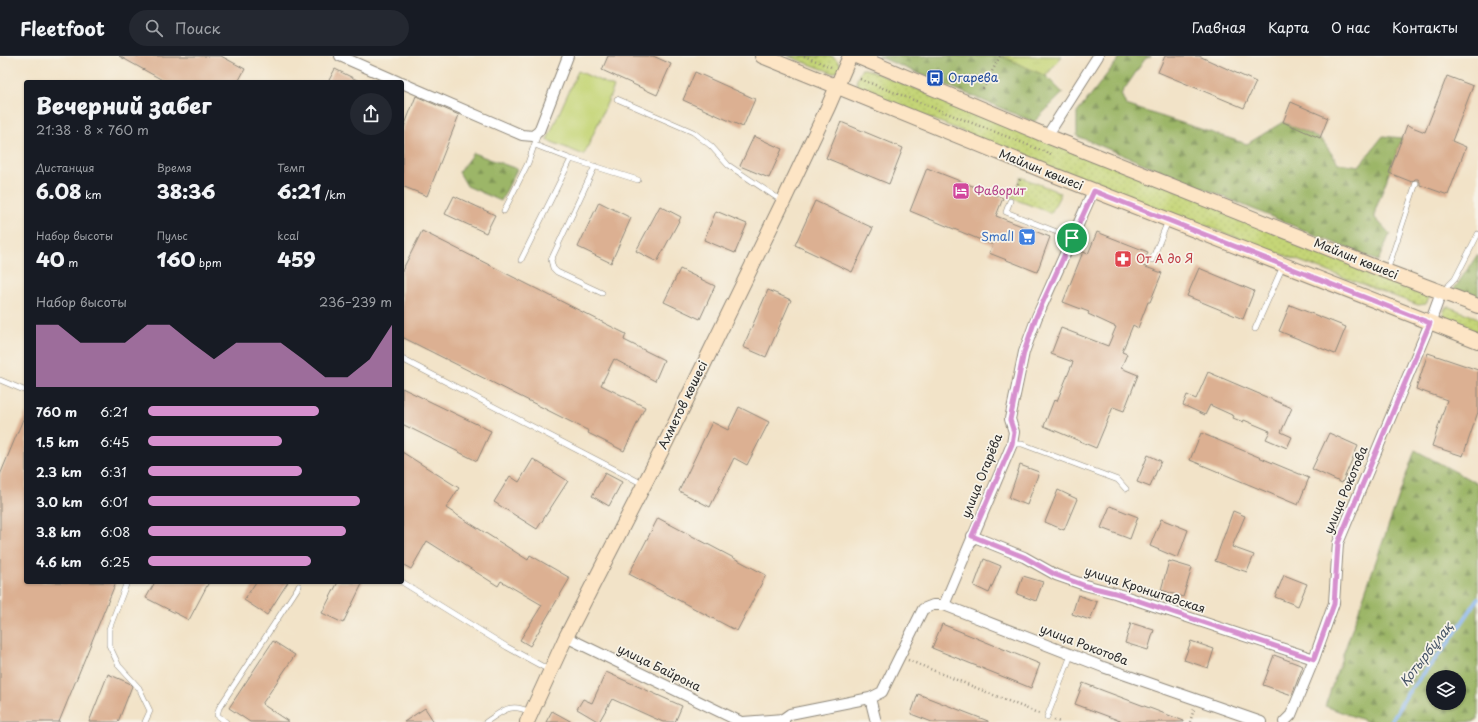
<!DOCTYPE html>
<html lang="ru">
<head>
<meta charset="utf-8">
<style>
  :root { --surface:#171b24; --page:#242831; --text:#f1f3f6; --muted:#9ea1a6; --line:#363941; --accent:#d690ce }
  body { margin:0; font-family:"Playpen Sans",sans-serif; background:var(--page); color:var(--text); height:100vh; display:flex; flex-direction:column; font-size:15px; white-space:nowrap }
  * { box-sizing:border-box; margin:0 }
  p { font-size:13px; color:var(--muted) }
  .icon { flex:none; width:22px; height:22px; fill:none; stroke:currentColor; stroke-width:2; stroke-linecap:round; stroke-linejoin:round }
  .map { position:relative; flex:1; overflow:hidden }
  .drawer { position:absolute; left:24px; top:24px; width:380px; height:504px; display:flex; flex-direction:column; background:var(--surface); border-radius:4px; box-shadow:0 1px 3px #0004 }
  .drawer>* { flex:none }
  .controls { position:absolute; left:1426px; top:614px; display:grid; gap:8px }
  .controls a { display:grid; place-items:center; width:40px; height:40px; border-radius:50%; background:var(--surface); box-shadow:0 1px 3px #0004; font-size:20px }
  .pin { position:absolute; display:grid; place-items:center; width:34px; height:34px; color:#fff; margin:-17px; border:2px solid #fff; border-radius:50%; box-shadow:0 1px 4px #0007 }
  .round { display:grid; place-items:center; flex:none; width:42px; height:42px; border-radius:21px; background:var(--page) }
  .summary { display:flex; align-items:center; justify-content:space-between; height:68px; padding:0 12px }
  h1 { font-size:22px; font-weight:800; line-height:30px }
  .figures { display:grid; grid-template-columns:repeat(3,1fr); gap:6px; height:68px; padding:4px 12px }
  .figures div { display:grid; align-content:center }
  .figures b { font-size:20px; font-weight:800 }
  .figures small { font-size:11px; font-weight:400 }
  .figures p { font-size:11px }
  .chart { height:112px; padding:8px 12px }
  .chart p { display:flex; justify-content:space-between }
  .chart svg { width:100%; height:72px; margin-top:4px; fill:var(--accent); opacity:.7 }
  ul { padding:0 12px; list-style:none; font-size:13px }
  li { display:grid; grid-template-columns:64px 48px 1fr; align-items:center; height:30px }
  li i { height:10px; border-radius:5px; background:var(--accent) }
  header { display:flex; align-items:center; gap:24px; box-sizing:border-box; height:56px; padding:0 20px; background:var(--surface); border-bottom:1px solid var(--line) }
  header strong { font-size:19px }
  nav { display:flex; gap:22px; margin-inline-start:auto; font-size:14px }
  .search { width:280px; height:36px; background:var(--page); display:flex; align-items:center; gap:10px; box-sizing:border-box; padding:0 14px; border-radius:22px; color:var(--muted); font-size:15px }
  .map>svg:first-child { display:block }
  .grass { fill:url(#grass-dots); stroke:#788051 }
  .forest { fill:url(#forest-firs); stroke:#64704a; fill-rule:evenodd }
  .park { fill:url(#park-tufts); stroke:#788051 }
  .pitch { fill:#c5d577; stroke:#788051 }
  .lines { fill:none; stroke-linecap:round; stroke-linejoin:round }
  .stream { stroke:#85b4f0; stroke-width:4 }
  .building { fill:#dcb092 }
  .lane-casing { stroke:#8e877a; stroke-width:6 }
  .street-casing { stroke:#8e877a; stroke-width:12 }
  .secondary-casing { stroke:#8e877a; stroke-width:16 }
  .path { stroke:#8e877a; stroke-width:2.5; stroke-dasharray:1 3; stroke-linecap:butt }
  .lane { stroke:#fff; stroke-width:5 }
  .street { stroke:#fff; stroke-width:10 }
  .secondary { stroke:#fde5c5; stroke-width:14 }
  .route-casing { stroke:#fff; stroke-width:8 }
  .route { stroke:#d690ce; stroke-width:5 }
  .labels { text-anchor:middle; stroke-width:3.5; stroke-linejoin:round; paint-order:stroke }
  .transit-label { font-size:12px; fill:#164399; stroke:#f7f3e8; text-anchor:start }
  .street-label { font-size:12px; fill:#2b2b2b; stroke:#f7f3e8 }
  .hotel-label { font-size:12px; fill:#b23c85; stroke:#f7f3e8; text-anchor:start }
  .shop-label { font-size:12px; fill:#366cbe; stroke:#f7f3e8; text-anchor:end }
  .health-label { font-size:12px; fill:#be3a42; stroke:#f7f3e8; text-anchor:start }
  .water-label { font-size:13px; font-style:italic; fill:#465466; stroke:#f7f3e8 }
</style>
</head>
<body>
<header>
<strong>Fleetfoot</strong>
<div class="search"><svg class="icon" aria-label="search" viewBox="0 0 24 24"><circle cx="10" cy="10" r="6"/><path d="M15 15l6 6"/></svg>Поиск</div>
<nav><a>Главная</a><a>Карта</a><a>О нас</a><a>Контакты</a></nav>
</header>
<div class="map">
<svg width="1478" height="666" viewBox="0 0 1478 666">
  <defs>
    <pattern id="grass-dots" width="8" height="8" patternUnits="userSpaceOnUse"><rect width="8" height="8" fill="#c5d577"/><path d="M2 2h.1M6 6h.1" fill="none" stroke="#a9b767" stroke-width="1.8" stroke-linecap="round"/></pattern>
    <pattern id="forest-firs" width="22" height="20" patternUnits="userSpaceOnUse"><rect width="22" height="20" fill="#9cb668"/><path d="M5 1l3.5 6h-7zM16 11l3.5 6h-7z" fill="#7f9456"/></pattern>
    <pattern id="park-tufts" width="24" height="20" patternUnits="userSpaceOnUse"><rect width="24" height="20" fill="#c5d577"/><path d="M3 7l-1-3M5 7V3M7 7l1-3M15 17l-1-3M17 17v-4M19 17l1-3" fill="none" stroke="#a9b767"/></pattern>
  </defs>
  <rect width="100%" height="100%" fill="#f7f3e8"/>
  <filter id="ink" filterUnits="userSpaceOnUse"><feTurbulence type="fractalNoise" baseFrequency=".025" numOctaves="2"/><feDisplacementMap in="SourceGraphic" scale="8" xChannelSelector="R" yChannelSelector="G"/><feConvolveMatrix kernelMatrix="1 2 1 2 8 2 1 2 1" color-interpolation-filters="sRGB"/></filter>
  <filter id="wash" filterUnits="userSpaceOnUse"><feTurbulence type="fractalNoise" baseFrequency=".012" numOctaves="4" result="noise"/><feDisplacementMap in="SourceGraphic" scale="16" xChannelSelector="R" yChannelSelector="G"/><feGaussianBlur stdDeviation="0.9" result="paint"/><feColorMatrix in="noise" values="0 0 0 0 0 0 0 0 0 0 0 0 0 0 0 0 0 1.4 0 .05"/><feComposite in="paint" operator="in"/></filter>
  <g filter="url(#wash)">
    <rect width="100%" height="100%" fill="#f2e3c8"/>
    <!-- grass -->
    <path class="grass" d="M788,0h43l4,2 6,6 -1,6 -7,3z
      M861,13h4l231,89 327,130 7,8 -4,8 -8,1 -358,-133 -202,-84 -2,-6z
      M1021,121l40,16 -10,20 -40,-15z
      M1449,251l29,11v15l-28,-10 -7,-9 2,-6z"/>
    <!-- forest -->
    <path class="forest" d="M877,0h125l44,20 17,17 -29,29z
      M1121,0h30l-6,3 -24,35 5,11 121,39 36,-22 39,18 16,23 21,3 24,-30 19,2 -27,73v7l15,16 -12,27 -301,-125v-23z
      M473,97l44,16 -16,32 -34,-15 -8,-14z
      M1478,198v45l-24,-10z
      M1415,394l63,34v235l-5,3h-105l-43,-16zM1433,621h26v26h-26z"/>
    <!-- park -->
    <path class="park" d="M1001,0h61l-16,20z"/>
    <!-- pitch -->
    <path class="pitch" d="M578,15l36,16 -30,68 -37,-15z"/>
    <g class="lines">
      <!-- stream -->
      <path class="stream" d="M1391,666l16,-28 42,-52 29,-43"/>
    </g>
    <g id="blocks">
      <!-- building -->
      <path class="building" d="M119,0h102l24,13 -7,13h-72z
        M608,0h45l18,8 -14,31 -55,-25z
        M1165,0h34l57,26 -12,26 -86,-36z
        M335,13l26,13h-33z
        M695,16l60,27 -12,28 -60,-27z
        M1447,20l26,10 -21,55 14,6 -18,48 -28,-10v-3l-2,-3h-3l-3,3 -23,-9 18,-48 18,7z
        M416,40l43,19 -32,81 -25,-10v-54z
        M1291,46l37,16 -8,20 -37,-16z
        M841,66l62,26 -14,36 -63,-26z
        M754,80l28,13 -13,29 -29,-12z
        M927,112l76,30 -7,18 54,21 -13,35 -48,-19 4,-8 -83,-34z
        M454,140l41,19 -9,18 -41,-19z
        M815,145l58,27 -21,44 -57,-27z
        M599,146l32,16 -20,45 -33,-16z
        M660,150l21,11 -24,45 -21,-11z
        M716,155l31,13 -12,29 -31,-13z
        M422,175l204,103 -2,6 40,20 -9,21 -41,-22 -13,26 44,22 -21,44 -36,-18 1,-2 -187,-94v-66z
        M1097,176l51,20 -5,14 19,7 -12,29h-2l-10,26 -5,-3 -11,27 5,2 -6,14 17,7 -5,13 -9,23 -11,-4 -17,41 -52,-22 10,-26 3,1 16,-39 -22,-8 10,-26 47,18 8,-19 -28,-13 1,-2 -26,-10 20,-50 5,2z
        M1199,212l55,23 -11,28 -56,-23z
        M680,213l35,17 -15,33 -36,-17z
        M768,234l23,10 -25,57 -23,-10z
        M1290,249l56,22 -11,27 -56,-23z
        M1428,297l50,17v42l-15,44 -31,-10 15,-46 -31,-11z
        M1208,316l84,36 -11,24 11,5 -5,11 -21,-9 4,-8 -26,-11 -1,2 -10,-4 1,-2 -24,-11 -5,10 -22,-10 4,-10 9,4z
        M402,332l89,43 -14,30 -75,-37z
        M739,351l30,15 -22,43 -13,-7 -24,49 -31,-16 33,-69 16,8z
        M26,356v170h90l-57,140h-59v-247z
        M1201,377l108,45 -11,27 -108,-45z
        M1329,377l29,13 -16,37 -30,-14z
        M402,396l57,36 -13,20 82,52 2,-5 40,23 -40,68 -10,-6 22,-35 -41,-24 -3,5 -71,-45 -16,28 -9,-5z
        M1148,399l13,6 -11,26 -13,-5z
        M533,403l35,22 -31,48 -43,-27 16,-26 9,6z
        M1020,409l19,7 -12,33 -18,-7z
        M605,417l17,9 -13,24 -17,-10z
        M1058,434l19,9 -13,31 -19,-8z
        M1110,450l28,11 -8,22 -29,-11z
        M1233,455l12,5 -13,31 22,8 -7,17 -32,-11z
        M658,462l108,57 -29,56 -108,-57z
        M1161,463l27,11 -10,28 -28,-12z
        M984,503l17,7 -12,27 -15,-7z
        M1169,505l23,7 -9,29 -22,-7z
        M1284,519l23,9 -9,22 -23,-9z
        M1023,520l20,6 -7,19 -19,-7z
        M155,526h54l-20,38 -43,-22z
        M256,526h32l-21,33 -23,-15z
        M338,526h25l-20,41 -21,-10z
        M1078,539l19,7 -7,18 -18,-6z
        M1131,567l23,7 -6,20 -23,-7z
        M942,568l98,40 -9,24 -99,-40z
        M273,585l22,14 -33,49 27,18h-39l-21,-14z
        M1191,585l23,8 -6,19 -24,-8z
        M1274,599l29,11 -11,29 -29,-10z
        M606,616l76,34 -7,16h-12l-51,-23 -13,23 -22,-13 6,-10 9,4z
        M108,618l21,9 3,3 -14,36h-29z
        M1083,627l101,38v1h-61l-48,-18z
        M918,638l70,27v1h-56l-21,-8z
        M425,652l9,14h-30z
        M552,655l20,11h-26z"/>
    </g>
  </g>
  <g filter="url(#ink)">
    <use href="#blocks" fill-opacity="0" stroke="#8e877a" stroke-width="1"/>
    <g class="lines">
      <defs>
        <path id="lane" d="M617,43l76,33 18,14 17,19 54,36
          M535,89l36,14 67,21
          M595,110l-44,94 2,8 4,4 45,21
          M1010,145l-4,11 66,26
          M504,155l24,-48 10,-29
          M521,204l50,-101
          M1152,204l16,-39
          M1387,215l29,-88
          M1443,235l12,-12 23,-45
          M1255,273l28,-63
          M402,303l241,125
          M0,324l26,11
          M1012,388h10l96,36 8,9
          M127,526l-18,47v16l10,21 20,22 11,23 -5,11
          M402,526l105,65 42,23
          M1047,661l24,-62
          M226,666l-9,-7 2,-7 80,-122
          M486,666c17,-11 24,-20 44,-10"/>
        <path id="street" d="M340,0l59,26
          M402,27l120,52 11,1 6,-5 29,-75
          M1047,80l51,-80
          M972,480l52,21 32,18 29,10 30,8 199,66
          M944,549l159,62 158,55
          M566,581l175,85
          M870,642l6,24
          M783,663l7,-5 80,-16 12,-6 41,-83 10,-4h11l68,-161 2,-12 -4,-13 14,-67 13,-35 56,-126
          M743,666l40,-3 1,3
          M1284,666l7,-7 23,-56 20,-56 4,-60 92,-220 11,-30"/>
        <path id="secondary" d="M762,0l287,117 429,168
          M856,0l191,80 328,131 103,39
          M527,666l39,-85 100,-195 117,-240 45,-95 22,-51"/>
      </defs>
      <!-- lane casing -->
      <use href="#lane" class="lane-casing"/>
      <!-- street casing -->
      <use href="#street" class="street-casing"/>
      <!-- secondary casing -->
      <use href="#secondary" class="secondary-casing"/>
      <!-- path -->
      <path class="path" d="M804,0l27,11
        M860,23l191,75
        M983,33l17,-33
        M1013,139l8,-18
        M908,604l132,54
        M1054,664l6,2
        M1190,666l4,-13"/>
      <!-- lane -->
      <use href="#lane" class="lane"/>
      <!-- street -->
      <use href="#street" class="street"/>
      <!-- secondary -->
      <use href="#secondary" class="secondary"/>
    </g>
  </g>
  <g class="lines" filter="url(#ink)">
    <defs>
      <path id="route" d="M1094,135l336,132 -92,220 -4,61 -20,55 -199,-66 -29,-7 -30,-11 -32,-18 -52,-21 40,-92 2,-12 -4,-12 14,-68 12,-35z"/>
    </defs>
    <!-- route casing -->
    <use href="#route" class="route-casing"/>
    <!-- route -->
    <use href="#route" class="route"/>
  </g>
  <!-- icons -->
  <defs>
    <symbol id="bus-square" viewBox="-11 -11 22 22"><rect x="-9" y="-9" width="18" height="18" rx="4" fill="#1a4fb4" stroke="#f7f3e8"/><path d="M-5-6H5V4H4V6H2V4H-2V6H-4V4H-5ZM-3.5-4V0h7V-4ZM-3.5 1.2v1.5H-2V1.2ZM2 1.2v1.5H3.5V1.2Z" fill="#fff"/></symbol>
    <symbol id="hotel-square" viewBox="-11 -11 22 22"><rect x="-9" y="-9" width="18" height="18" rx="4" fill="#d1479c" stroke="#f7f3e8"/><path d="M-6-4.5h1.5V1H6V5H4.5V3h-9V5H-6ZM-4 0a1.8 1.8 0 1 1 3.6 0ZM.5 0V-2.5h3Q6-2.5 6 0Z" fill="#fff"/></symbol>
    <symbol id="supermarket-square" viewBox="-11 -11 22 22"><rect x="-9" y="-9" width="18" height="18" rx="4" fill="#3f7fe0" stroke="#f7f3e8"/><path d="M-6-5.5h2.5l.6 2H6L4.5 2H-2.5L-4.4-4H-6ZM-1.5 3.2a1.3 1.3 0 1 0 .1 0ZM3 3.2a1.3 1.3 0 1 0 .1 0Z" fill="#fff"/></symbol>
    <symbol id="pharmacy-square" viewBox="-11 -11 22 22"><rect x="-9" y="-9" width="18" height="18" rx="4" fill="#e0444e" stroke="#f7f3e8"/><path d="M-2-6h4v4h4v4h-4v4h-4v-4h-4v-4h4Z" fill="#fff"/></symbol>
  </defs>
  <g fill-rule="evenodd">
    <use href="#bus-square" x="925" y="12" width="20" height="20"/>
    <use href="#hotel-square" x="951" y="125" width="20" height="20"/>
    <use href="#supermarket-square" x="1017" y="171" width="20" height="20"/>
    <use href="#pharmacy-square" x="1113" y="193" width="20" height="20"/>
  </g>
  <g class="labels">
    <!-- transit labels -->
    <g class="transit-label">
      <text x="948" y="26">Огарева</text>
    </g>
    <!-- street labels -->
    <g class="street-label">
      <text transform="translate(1041 114) rotate(22)" y="4">Майлин көшесі</text>
      <text transform="translate(1356 203) rotate(22)" y="4">Майлин көшесі</text>
      <text transform="translate(683 349) rotate(-64)" y="4">Ахметов көшесі</text>
      <text transform="translate(982 420) rotate(-68)" y="4">улица Огарёва</text>
      <text transform="translate(1346 434) rotate(-67)" y="4">улица Рокотова</text>
      <text transform="translate(1145 534) rotate(18)" y="4">улица Кронштадская</text>
      <text transform="translate(1084 589) rotate(21)" y="4">улица Рокотова</text>
      <text transform="translate(659 612) rotate(26)" y="4">улица Байрона</text>
    </g>
    <!-- hotel labels -->
    <g class="hotel-label">
      <text x="974" y="139">Фаворит</text>
    </g>
    <!-- shop labels -->
    <g class="shop-label">
      <text x="1014" y="185">Small</text>
    </g>
    <!-- health labels -->
    <g class="health-label">
      <text x="1136" y="207">От А до Я</text>
    </g>
    <!-- water labels -->
    <g class="water-label">
      <text transform="translate(1426 598) rotate(-52)" y="5">Қотырбұлақ</text>
    </g>
  </g>
</svg>
<div class="controls">
<a><svg class="icon" aria-label="layers" viewBox="0 0 24 24"><path d="M12 4l9 5-9 5-9-5zM3 14l9 5 9-5"/></svg></a>
</div>
<div class="pin" style="left:1072px;top:182px;background:#1e9e55"><svg class="icon" aria-label="arrive" viewBox="0 0 24 24"><path d="M6 21V4h12l-3 4 3 4H6"/></svg></div>
<section class="drawer">
<div class="summary"><div><h1>Вечерний забег</h1><p>21:38 · 8 × 760 m</p></div><a class="round"><svg class="icon" aria-label="share" viewBox="0 0 24 24"><path d="M12 15V3M7 8l5-5 5 5M5 13v7h14v-7"/></svg></a></div>
<div class="figures">
<div><p>Дистанция</p><b>6.08<small> km</small></b></div>
<div><p>Время</p><b>38:36</b></div>
<div><p>Темп</p><b>6:21<small> /km</small></b></div>
</div>
<div class="figures">
<div><p>Набор высоты</p><b>40<small> m</small></b></div>
<div><p>Пульс</p><b>160<small> bpm</small></b></div>
<div><p>kcal</p><b>459</b></div>
</div>
<div class="chart"><p><span>Набор высоты</span>236–239 m</p>
<svg viewBox="0 0 160 44" preserveAspectRatio="none"><path d="M0 44V6L10 6L20 17L30 17L40 17L50 6L60 6L70 17L80 27L90 17L100 17L110 17L120 27L130 38L140 38L150 27L160 6V44z"/></svg>
</div>
<ul>
<li><b>760 m</b>6:21<i style="width:70%"></i></li>
<li><b>1.5 km</b>6:45<i style="width:55%"></i></li>
<li><b>2.3 km</b>6:31<i style="width:63%"></i></li>
<li><b>3.0 km</b>6:01<i style="width:87%"></i></li>
<li><b>3.8 km</b>6:08<i style="width:81%"></i></li>
<li><b>4.6 km</b>6:25<i style="width:67%"></i></li>
</ul>
</section>
</div>
</body>
</html>
